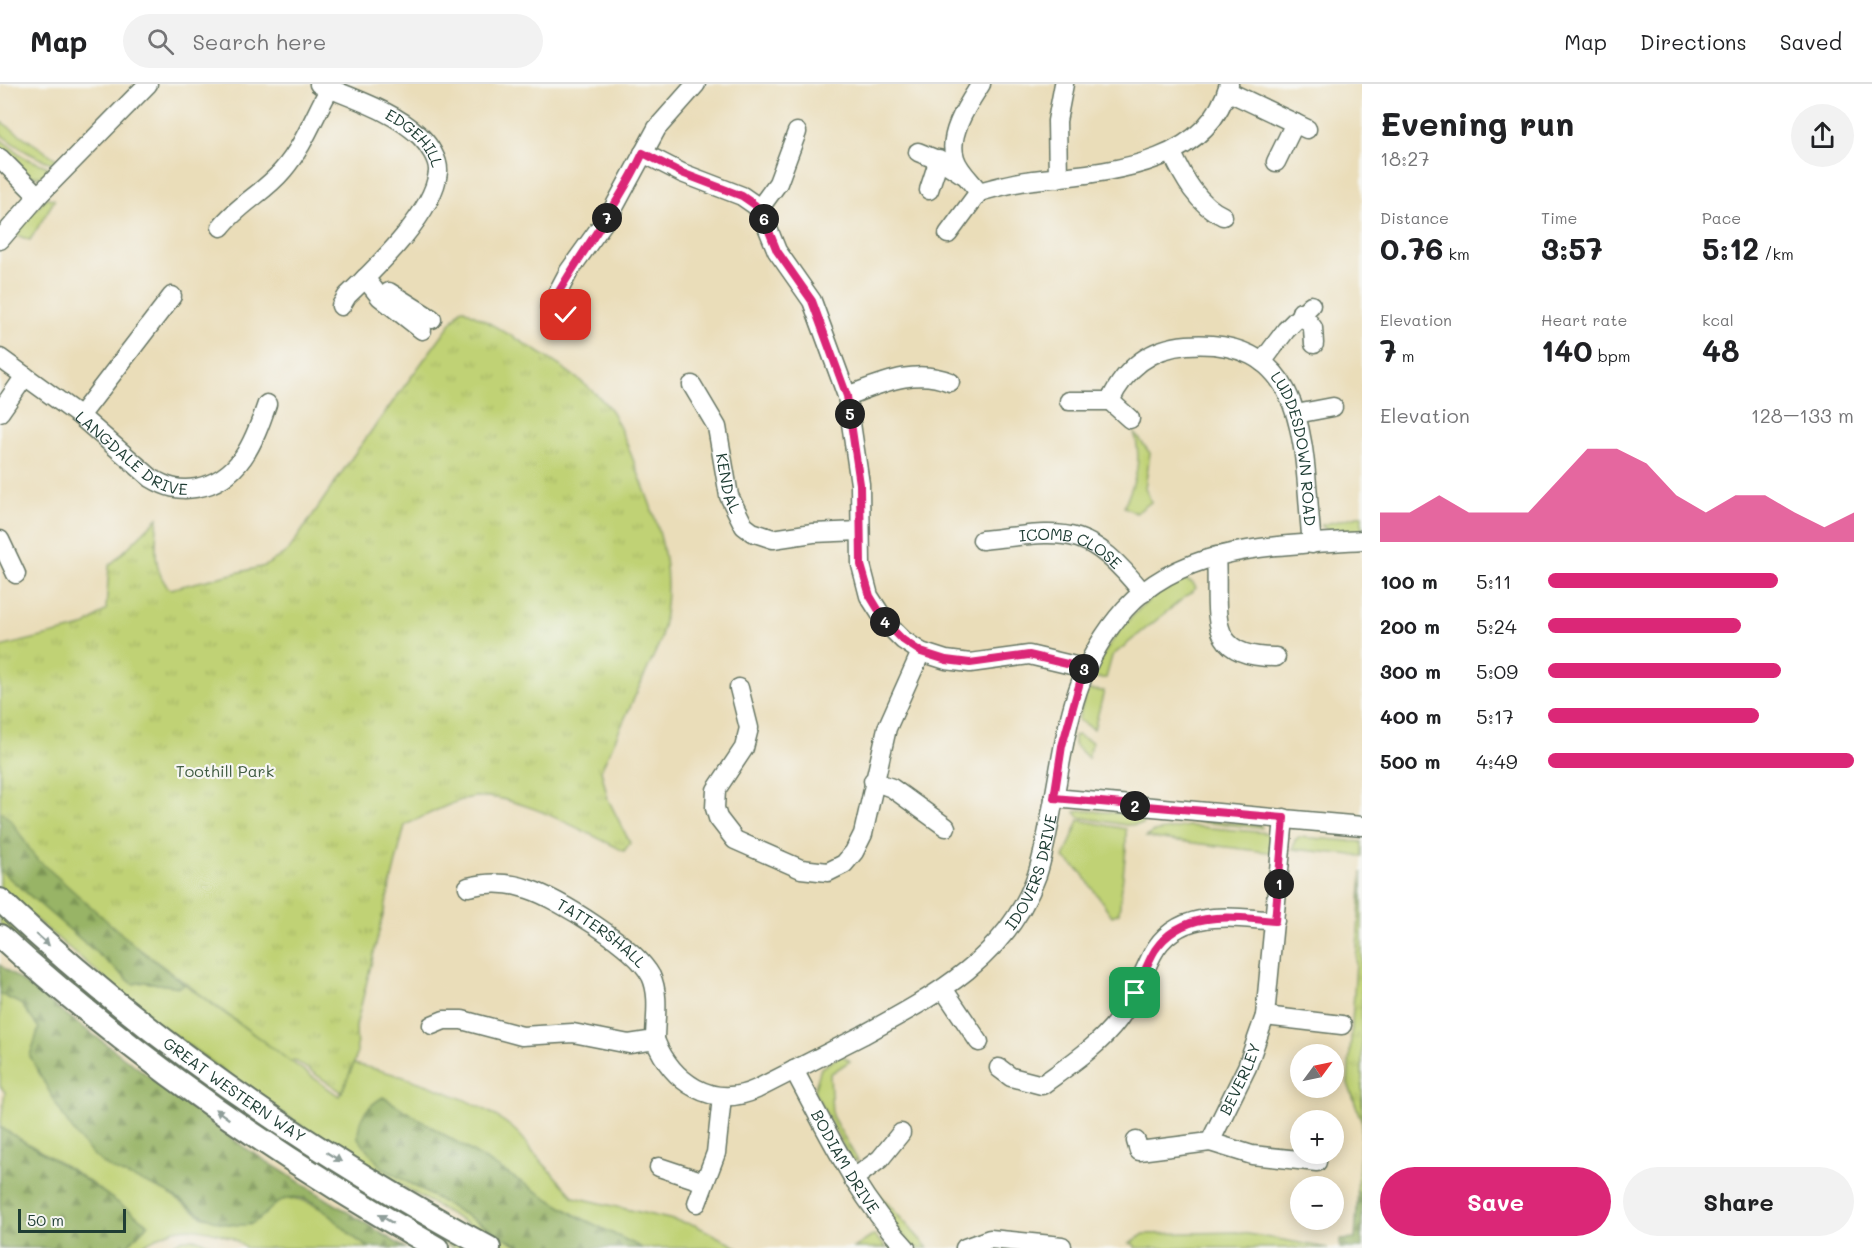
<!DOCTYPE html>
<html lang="en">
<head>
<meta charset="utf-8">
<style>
  :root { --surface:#fff; --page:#f2f2f2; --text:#202124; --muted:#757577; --line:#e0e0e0; --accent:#db2777 }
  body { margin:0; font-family:Mali,sans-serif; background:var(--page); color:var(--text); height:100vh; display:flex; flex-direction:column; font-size:22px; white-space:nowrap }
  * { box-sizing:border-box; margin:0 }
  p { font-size:20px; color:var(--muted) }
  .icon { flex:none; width:33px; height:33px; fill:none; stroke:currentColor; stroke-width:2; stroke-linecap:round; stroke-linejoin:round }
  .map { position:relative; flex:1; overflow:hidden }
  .details { display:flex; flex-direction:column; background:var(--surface); width:510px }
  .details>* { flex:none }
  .needle { width:39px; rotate:57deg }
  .fabs { position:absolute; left:1290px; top:960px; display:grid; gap:12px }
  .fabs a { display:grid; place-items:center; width:54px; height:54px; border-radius:50%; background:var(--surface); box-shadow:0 3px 15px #0003; font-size:30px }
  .scale { position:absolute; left:18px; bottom:15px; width:108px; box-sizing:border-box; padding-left:6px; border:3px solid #1f3d34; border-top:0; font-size:16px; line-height:21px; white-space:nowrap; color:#1f3d34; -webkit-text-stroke:4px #f6f6f2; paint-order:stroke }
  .pin { position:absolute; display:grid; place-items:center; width:51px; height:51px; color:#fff; margin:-26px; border-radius:12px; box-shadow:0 3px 9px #0006 }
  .km { position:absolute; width:30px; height:30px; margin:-15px; border-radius:50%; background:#222; color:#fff; font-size:16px; line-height:30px; text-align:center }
  .round { display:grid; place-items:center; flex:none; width:63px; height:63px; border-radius:32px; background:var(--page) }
  .summary { display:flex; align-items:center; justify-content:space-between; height:102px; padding:0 18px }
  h1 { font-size:33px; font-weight:700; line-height:45px }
  .metrics { display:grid; grid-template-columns:repeat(3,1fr); gap:9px; height:102px; padding:6px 18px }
  .metrics div { display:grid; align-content:center }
  .metrics b { font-size:30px; font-weight:700 }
  .metrics small { font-size:16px; font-weight:400 }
  .metrics p { font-size:16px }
  .chart { height:168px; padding:12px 18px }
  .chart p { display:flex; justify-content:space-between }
  .chart svg { width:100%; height:108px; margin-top:6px; fill:var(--accent); opacity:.7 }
  .cta { display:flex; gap:12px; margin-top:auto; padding:12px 18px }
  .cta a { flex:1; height:69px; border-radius:36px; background:var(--accent); color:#fff; font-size:24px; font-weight:700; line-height:69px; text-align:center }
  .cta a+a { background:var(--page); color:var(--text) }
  ul { padding:0 18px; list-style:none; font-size:20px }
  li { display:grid; grid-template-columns:96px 72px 1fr; align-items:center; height:45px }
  li i { height:15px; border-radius:8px; background:var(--accent) }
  header { display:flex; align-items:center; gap:36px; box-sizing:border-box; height:84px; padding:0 30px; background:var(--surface); border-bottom:2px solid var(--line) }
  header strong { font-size:28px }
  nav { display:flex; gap:33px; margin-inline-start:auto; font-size:21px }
  .search { width:420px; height:54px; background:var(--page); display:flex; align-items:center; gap:15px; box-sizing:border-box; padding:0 21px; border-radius:33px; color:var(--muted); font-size:22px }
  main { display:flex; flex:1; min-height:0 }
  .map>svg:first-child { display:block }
  .green { fill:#c0d275; stroke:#708854; stroke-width:1.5 }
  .forest { fill:url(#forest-firs); stroke:#5c784d; stroke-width:1.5 }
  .park { fill:url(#park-tufts); stroke:#708854; stroke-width:1.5 }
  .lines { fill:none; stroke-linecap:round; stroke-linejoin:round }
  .minor-casing { stroke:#667563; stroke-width:21 }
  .major-casing { stroke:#667563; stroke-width:26 }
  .minor { stroke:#fff; stroke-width:18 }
  .major { stroke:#fff; stroke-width:22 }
  .oneway { fill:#8f9e9a }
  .route-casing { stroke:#fff; stroke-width:12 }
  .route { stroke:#db2777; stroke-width:8 }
  .labels { text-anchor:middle; stroke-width:4.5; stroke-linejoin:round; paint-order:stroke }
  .street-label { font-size:16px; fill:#1f3d34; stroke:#f6f6f2 }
  .park-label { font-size:16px; fill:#3f5b41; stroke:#f6f6f2 }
</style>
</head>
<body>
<header>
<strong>Map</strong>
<div class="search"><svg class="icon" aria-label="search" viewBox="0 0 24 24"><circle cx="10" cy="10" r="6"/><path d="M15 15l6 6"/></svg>Search here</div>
<nav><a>Map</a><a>Directions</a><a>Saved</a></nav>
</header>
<main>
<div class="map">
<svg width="1362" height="1164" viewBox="0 0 1362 1164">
  <defs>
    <pattern id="forest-firs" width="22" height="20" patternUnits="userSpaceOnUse" patternTransform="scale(1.5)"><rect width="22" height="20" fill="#98b466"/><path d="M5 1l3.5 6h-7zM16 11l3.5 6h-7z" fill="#7b9455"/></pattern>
    <pattern id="park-tufts" width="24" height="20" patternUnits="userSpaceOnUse" patternTransform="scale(1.5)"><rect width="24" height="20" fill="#c0d275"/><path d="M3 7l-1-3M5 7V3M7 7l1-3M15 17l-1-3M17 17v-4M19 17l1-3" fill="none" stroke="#a5b566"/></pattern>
  </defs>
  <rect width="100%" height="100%" fill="#f6f6f2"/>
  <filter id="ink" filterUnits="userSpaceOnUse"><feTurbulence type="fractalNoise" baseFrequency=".0167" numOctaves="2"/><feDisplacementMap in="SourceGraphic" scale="12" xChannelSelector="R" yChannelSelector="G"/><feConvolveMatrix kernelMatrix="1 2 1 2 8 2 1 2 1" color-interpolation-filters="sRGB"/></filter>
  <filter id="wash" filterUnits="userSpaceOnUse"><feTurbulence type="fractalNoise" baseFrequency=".008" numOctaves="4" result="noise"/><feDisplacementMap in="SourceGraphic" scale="24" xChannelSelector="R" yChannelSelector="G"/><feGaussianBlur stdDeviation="1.35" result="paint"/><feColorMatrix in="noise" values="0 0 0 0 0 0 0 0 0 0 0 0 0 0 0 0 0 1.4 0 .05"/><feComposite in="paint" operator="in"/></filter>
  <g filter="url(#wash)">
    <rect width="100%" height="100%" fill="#eaddb9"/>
    <!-- green -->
    <path class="green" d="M0,37l62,42 -3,2c-23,-6 -40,-17 -59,-31z
      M0,55l25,19 31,12c-26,17 -36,-2 -56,-20z
      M46,114l8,1v2l-24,39 -17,-6z
      M1134,348l16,21 -5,35 6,14 -15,11 -12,-6c11,-26 19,-46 10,-75z
      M1362,431v16l-31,2 -10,-8z
      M1181,494l12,5 3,5 -84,68 -6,22h-13l-2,-2c24,-45 46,-72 90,-98z
      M1089,606l15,1 -10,38 -16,-9 8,-28z
      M1077,651l15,7 -4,16 -14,-14v-8z
      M1080,726l64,5 -1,9 -17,1 -47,-8 -4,-5z
      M1157,732l104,9 1,3 -73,-7 -32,3z
      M1079,736l47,9v19l-7,65 -7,3 -31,-44 -17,-14z
      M1189,742l79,7 5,8 1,12 -128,-16 7,-5z
      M1299,753l63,5v14l-69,-7 2,-9z
      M0,786l133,114 12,-2 34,5 5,-3 155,112 15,-32c46,10 155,42 176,85l44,48 121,28 44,23h-97l-67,-33 -194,-48 142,81h-15l-203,-119 -140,-99 -165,-141z
      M0,827l473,337h-19c-120,-67 -232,-143 -339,-228 -39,-31 -78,-62 -115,-96z
      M0,910l21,10 18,24 -9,28 28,50 47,59 61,27 37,25 47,8c9,-8 19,-19 29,-24 30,-12 69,29 91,47h-125c-7,-8 -19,-13 -29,-15 -17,-5 -31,-7 -47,-1 -18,6 -23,16 -44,16l23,-24 -73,-52 -75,-45 5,-35 -5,-6z
      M841,971l9,6 -20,13 2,42 26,45 -7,-1 -37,-69 7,-23z
      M869,1099l59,65h-14l-30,-35z
      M1237,1148l91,16h-193v-3l-5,-2 14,-9z
      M874,1151l13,13h-33z
      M183,1155h14l25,9h-55z"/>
    <!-- forest -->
    <path class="forest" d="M0,727l11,9 24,37 98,87 51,40 -4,3 -35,-5 -12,2 -133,-114z
      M0,881l245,183 160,100c-10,0 -28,0 -36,-1 -23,-10 -38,-38 -62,-47 -34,-12 -39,24 -63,25 -36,1 -49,-17 -78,-33 -19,-11 -44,-15 -62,-28 -32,-23 -55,-74 -74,-108l9,-28 -18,-24 -21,-10z
      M1362,943v221h-22v-8l15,-1 7,-116 -14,-40z
      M383,1013l192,118 67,33h-119l-142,-81 -23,-29c0,-20 8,-31 25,-41z
      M0,1043l74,45 74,52 -23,24h-125z"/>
    <!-- park -->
    <path class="park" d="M462,224c40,22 125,68 150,104 12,22 20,45 29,68 24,62 34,96 19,162l-59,128 7,29 22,44 -6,8c-38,-18 -113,-62 -155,-53 -19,4 -45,19 -64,27l-49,201 1,29 -15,37 -48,-32 -3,2 -158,-118 -98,-87 -24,-37 -11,-9v-164l83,-20 23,-17 3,-44 49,-48c-2,23 -7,53 12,71l95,-23 24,-16 64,-94z
      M1362,788v321l-5,-1 5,-69 -14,-40z"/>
  </g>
  <g filter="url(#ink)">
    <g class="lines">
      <defs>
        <g id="minor">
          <path id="s1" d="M319,0c35,15 73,26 101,52 9,9 19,24 18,36 -4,41 -63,97 -91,124l-6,10"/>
          <path d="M1227,7l80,38"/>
          <path d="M918,68l27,11 17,11"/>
          <path d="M643,69l39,20 60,23 13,9 7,9 15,37 35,50 35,95 13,88 1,81 8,31 18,28 16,16 18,12 25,8 24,3 59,-8 55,13"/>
          <path d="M1172,69c11,24 26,52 51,63"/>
          <path d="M0,74l38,38"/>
          <path d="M1276,78l19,-39"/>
          <path d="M1058,94l-1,-57 7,-37"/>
          <path d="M929,106l10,-31"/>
          <path d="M979,108c18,-5 36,-10 54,-12 71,-8 174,-12 196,-96"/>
          <path d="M979,108c-7,-10 -21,-22 -24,-34 -8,-24 14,-55 26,-74"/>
          <path d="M759,125l19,-26 19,-51"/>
          <path d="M221,143c18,-23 44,-35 62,-57 21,-24 31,-54 47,-82"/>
          <path d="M948,150l31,-42"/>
          <path d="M0,156l38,-44 110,-112"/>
          <path d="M365,194l15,19 42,33"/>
          <path d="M389,208l43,27"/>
          <path d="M1301,228l12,16 1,16"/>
          <path d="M566,230l-16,-7 19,-36 43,-60 45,-83 39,-44"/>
          <path id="s2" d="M0,274l80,58 71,62c15,9 28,13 45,10 44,-8 58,-46 71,-84"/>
          <path d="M1262,278l24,-32 25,-25"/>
          <path id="s3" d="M692,301l25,42 12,69 15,30 8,6 21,7 40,-6 47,-2"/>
          <path d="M847,312c33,-12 68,-29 103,-14"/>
          <path d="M1069,317h41"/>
          <path d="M0,328l25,-36"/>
          <path d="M1296,330l37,-7"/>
          <path d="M80,332l92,-120"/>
          <path id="s4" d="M1130,335l-20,-18c15,-32 40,-53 77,-56 127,-9 115,109 125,199"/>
          <path d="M0,456l16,34"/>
          <path id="s5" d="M982,456c84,-9 104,-18 161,53"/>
          <path d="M1216,472c4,55 -14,102 60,101"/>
          <path d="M739,604l10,40 -5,20 -28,42 -1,18 3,10 17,22 66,29 27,3 16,-8 10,-12 9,-18 24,-106 34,-76"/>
          <path d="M873,697l19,7 54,39"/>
          <path d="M1054,714l308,28"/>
          <path id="s6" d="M468,803c20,-5 40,-5 60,2 31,10 108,58 123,87 9,19 4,43 4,64"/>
          <path d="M944,906l35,52"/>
          <path d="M1265,932l77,9"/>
          <path id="s7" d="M432,941l12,-5h18l60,16 51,-3 56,11 26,-4c17,42 57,70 102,49 36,-18 71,-36 106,-54 72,-39 145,-78 174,-160 8,-25 12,-51 17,-76 13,-72 20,-133 71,-190 60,-66 156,-63 237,-69"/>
          <path d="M999,984l12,9 31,8c26,-19 57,-39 76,-65 15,-20 23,-43 34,-65 24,-47 80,-38 123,-34"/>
          <path id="s8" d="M794,986c34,63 63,126 112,178"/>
          <path id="s9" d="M1136,1057l3,10 71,-9 37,-75 18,-51 19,-198"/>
          <path d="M1210,1058l42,13 65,7"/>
          <path d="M659,1083l45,15"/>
          <path d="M853,1095l27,-20 21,-26"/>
          <path d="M697,1119l19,-50 6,-56"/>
          <path d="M965,1164l25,-9 72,7"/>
        </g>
        <g id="major">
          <path id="s10" d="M0,816c145,138 313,253 489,348"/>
          <path d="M0,852c133,121 281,224 437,312"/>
        </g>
      </defs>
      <!-- minor casing -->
      <use href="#minor" class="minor-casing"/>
      <!-- major casing -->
      <use href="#major" class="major-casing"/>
      <!-- minor -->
      <use href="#minor" class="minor"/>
      <!-- major -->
      <use href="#major" class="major"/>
    </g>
    <!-- one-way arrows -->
    <defs><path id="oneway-solid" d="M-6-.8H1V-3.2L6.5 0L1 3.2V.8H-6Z" transform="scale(1.5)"/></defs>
    <g class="oneway">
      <use href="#oneway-solid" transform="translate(43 856) rotate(42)"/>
      <use href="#oneway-solid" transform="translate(222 1030) rotate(-144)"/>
      <use href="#oneway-solid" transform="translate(334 1073) rotate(32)"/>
      <use href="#oneway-solid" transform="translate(386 1135) rotate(-149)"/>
    </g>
  </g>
  <g class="lines" filter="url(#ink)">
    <defs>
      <path id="route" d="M566,231l-16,-8c29,-53 67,-99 93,-154l39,20 60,23 13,9 7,9 15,37 35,50 35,95 13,88 1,81 9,31 17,28 16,16 18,12 25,8 24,3 59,-8 55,13 -22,78 -8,52 230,20 -9,103c-43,-4 -92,-12 -120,29 -8,13 -13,29 -20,43"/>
    </defs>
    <!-- route casing -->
    <use href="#route" class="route-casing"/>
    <!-- route -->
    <use href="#route" class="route"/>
  </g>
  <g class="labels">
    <!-- street labels -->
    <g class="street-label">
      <text dy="6" stroke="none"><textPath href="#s1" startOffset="112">EDGEHILL</textPath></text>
      <text dy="6" stroke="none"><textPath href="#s2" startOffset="164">LANGDALE DRIVE</textPath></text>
      <text dy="6" stroke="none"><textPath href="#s4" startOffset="302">LUDDESDOWN ROAD</textPath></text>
      <text dy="6" stroke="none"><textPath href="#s3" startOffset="106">KENDAL</textPath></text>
      <text dy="6" stroke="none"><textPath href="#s5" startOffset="92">ICOMB CLOSE</textPath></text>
      <text dy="6" stroke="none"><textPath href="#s7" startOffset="718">IDOVERS DRIVE</textPath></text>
      <text dy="6" stroke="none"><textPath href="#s6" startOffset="147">TATTERSHALL</textPath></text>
      <text dy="6" stroke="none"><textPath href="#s9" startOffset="152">BEVERLEY</textPath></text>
      <text dy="6" stroke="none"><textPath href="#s10" startOffset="302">GREAT WESTERN WAY</textPath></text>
      <text dy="6" stroke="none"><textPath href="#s8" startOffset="105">BODIAM DRIVE</textPath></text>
    </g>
    <!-- park labels -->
    <g class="park-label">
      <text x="225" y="693">Toothill Park</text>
    </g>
  </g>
</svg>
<div class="fabs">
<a><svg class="needle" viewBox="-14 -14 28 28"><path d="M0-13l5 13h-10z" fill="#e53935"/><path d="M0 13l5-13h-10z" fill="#757577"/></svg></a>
<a>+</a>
<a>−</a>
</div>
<div class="scale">50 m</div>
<div class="pin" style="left:1135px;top:909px;background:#1e9e55"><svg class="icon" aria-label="arrive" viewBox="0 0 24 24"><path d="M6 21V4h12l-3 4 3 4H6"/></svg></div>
<div class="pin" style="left:566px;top:231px;background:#d93025"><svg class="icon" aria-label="check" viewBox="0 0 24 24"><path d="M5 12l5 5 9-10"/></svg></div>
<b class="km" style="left:1279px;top:800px">1</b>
<b class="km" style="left:1135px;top:722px">2</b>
<b class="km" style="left:1084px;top:585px">3</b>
<b class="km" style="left:885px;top:538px">4</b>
<b class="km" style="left:850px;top:330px">5</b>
<b class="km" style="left:764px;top:135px">6</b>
<b class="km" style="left:607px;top:134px">7</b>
</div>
<section class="details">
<div class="summary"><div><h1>Evening run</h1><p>18:27</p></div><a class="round"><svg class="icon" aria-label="share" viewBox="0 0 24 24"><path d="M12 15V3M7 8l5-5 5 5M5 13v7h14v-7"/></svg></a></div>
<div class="metrics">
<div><p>Distance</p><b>0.76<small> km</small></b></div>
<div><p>Time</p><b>3:57</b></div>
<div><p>Pace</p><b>5:12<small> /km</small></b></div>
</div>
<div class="metrics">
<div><p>Elevation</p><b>7<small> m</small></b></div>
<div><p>Heart rate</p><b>140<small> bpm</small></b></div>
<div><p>kcal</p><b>48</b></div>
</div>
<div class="chart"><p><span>Elevation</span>128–133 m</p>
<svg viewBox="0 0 160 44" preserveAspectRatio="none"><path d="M0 44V32L10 32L20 25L30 32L40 32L50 32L60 19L70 6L80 6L90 12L100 25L110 32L120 25L130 25L140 32L150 38L160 32V44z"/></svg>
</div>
<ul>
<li><b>100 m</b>5:11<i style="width:75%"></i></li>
<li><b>200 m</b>5:24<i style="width:63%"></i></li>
<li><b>300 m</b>5:09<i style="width:76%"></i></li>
<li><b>400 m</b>5:17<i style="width:69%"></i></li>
<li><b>500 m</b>4:49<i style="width:100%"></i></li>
</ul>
<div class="cta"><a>Save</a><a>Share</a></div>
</section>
</main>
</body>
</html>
